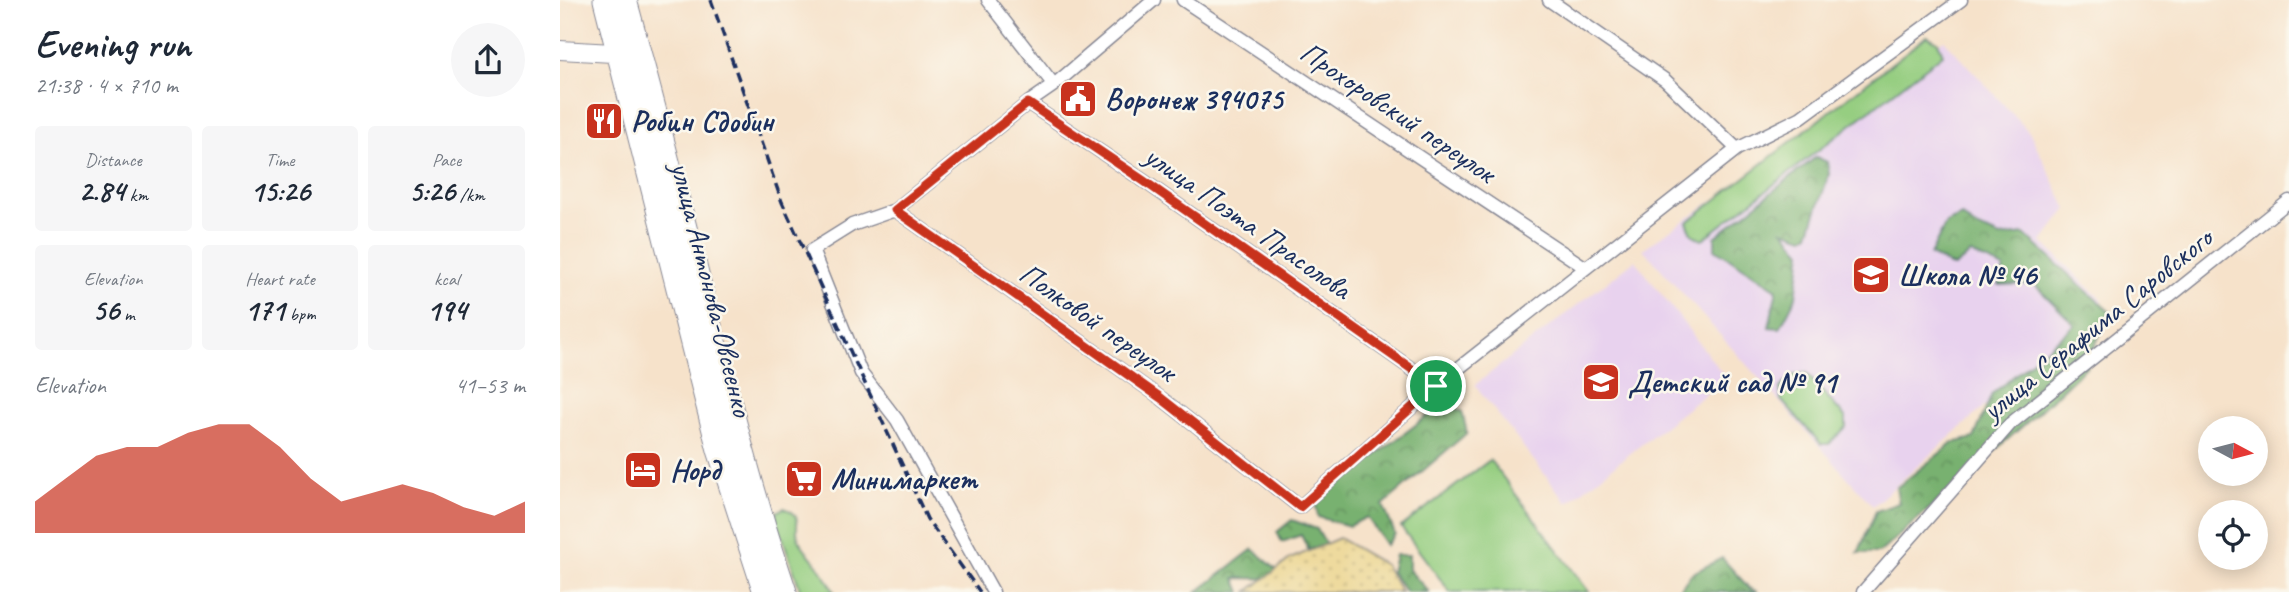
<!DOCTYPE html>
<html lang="en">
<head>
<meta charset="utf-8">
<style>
  :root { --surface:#fff; --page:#f6f6f7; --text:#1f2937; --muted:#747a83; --accent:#c8321e }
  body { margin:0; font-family:Caveat,sans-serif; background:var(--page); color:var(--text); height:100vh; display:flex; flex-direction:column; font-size:26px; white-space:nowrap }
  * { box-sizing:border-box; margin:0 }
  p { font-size:23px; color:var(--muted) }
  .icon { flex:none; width:38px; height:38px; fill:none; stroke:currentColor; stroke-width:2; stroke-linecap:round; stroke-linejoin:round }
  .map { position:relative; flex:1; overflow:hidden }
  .details { display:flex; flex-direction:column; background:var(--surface); width:560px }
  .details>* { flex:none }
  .needle { width:46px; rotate:97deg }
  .controls { position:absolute; left:1638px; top:416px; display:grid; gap:14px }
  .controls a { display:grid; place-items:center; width:70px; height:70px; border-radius:50%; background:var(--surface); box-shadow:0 4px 18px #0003; font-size:35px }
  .pin { position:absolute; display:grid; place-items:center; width:60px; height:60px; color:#fff; margin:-30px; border:4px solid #fff; border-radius:50%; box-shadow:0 2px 7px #0007 }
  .round { display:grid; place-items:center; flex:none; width:74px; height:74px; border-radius:37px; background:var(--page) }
  .head { display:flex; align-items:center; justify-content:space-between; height:119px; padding:0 35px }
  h1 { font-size:38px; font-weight:700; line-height:52px }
  .figures { display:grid; grid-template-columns:repeat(3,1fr); gap:10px; height:119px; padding:7px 35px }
  .figures div { display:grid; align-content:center; border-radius:7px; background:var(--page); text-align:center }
  .figures b { font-size:30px; font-weight:700 }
  .figures small { font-size:19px; font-weight:400 }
  .figures p { font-size:19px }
  .chart { height:196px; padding:14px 35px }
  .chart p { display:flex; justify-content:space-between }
  .chart svg { width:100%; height:126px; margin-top:7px; fill:var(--accent); opacity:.7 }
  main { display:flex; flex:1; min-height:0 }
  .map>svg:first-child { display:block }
  .built { fill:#e8d2ee }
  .green { fill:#96ce81; stroke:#587e70; stroke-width:2 }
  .forest { fill:url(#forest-crowns); stroke:#4a7066; stroke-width:2 }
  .sand { fill:url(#sand-dots); stroke:#84847e; stroke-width:2 }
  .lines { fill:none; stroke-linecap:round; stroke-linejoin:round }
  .street-casing { stroke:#888894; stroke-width:15 }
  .secondary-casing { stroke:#888894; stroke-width:20 }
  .highway-casing { stroke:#888894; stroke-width:25 }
  .street { stroke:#fff; stroke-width:12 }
  .secondary { stroke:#fff; stroke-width:18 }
  .highway { stroke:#fff; stroke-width:23 }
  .rail { stroke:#1b2f5e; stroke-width:3.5; stroke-dasharray:10 5; stroke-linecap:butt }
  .route-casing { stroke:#fff; stroke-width:14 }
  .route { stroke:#c8321e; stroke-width:9 }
  .labels { text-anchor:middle; stroke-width:5; stroke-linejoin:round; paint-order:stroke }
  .poi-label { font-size:30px; font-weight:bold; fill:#1b2f5e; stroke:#fbf7ec; text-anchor:start }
  .street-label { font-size:30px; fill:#1b2f5e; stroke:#fbf7ec }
</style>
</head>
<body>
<main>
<section class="details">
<div class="head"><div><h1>Evening run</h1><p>21:38 · 4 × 710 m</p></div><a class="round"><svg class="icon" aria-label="share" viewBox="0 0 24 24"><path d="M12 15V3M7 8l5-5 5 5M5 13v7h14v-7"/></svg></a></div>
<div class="figures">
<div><p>Distance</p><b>2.84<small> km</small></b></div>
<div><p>Time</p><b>15:26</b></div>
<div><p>Pace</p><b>5:26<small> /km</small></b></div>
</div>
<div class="figures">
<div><p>Elevation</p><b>56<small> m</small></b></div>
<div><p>Heart rate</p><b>171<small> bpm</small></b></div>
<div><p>kcal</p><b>194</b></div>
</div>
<div class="chart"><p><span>Elevation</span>41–53 m</p>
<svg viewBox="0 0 160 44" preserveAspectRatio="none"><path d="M0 44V33L10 25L20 17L30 14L40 14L50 9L60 6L70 6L80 14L90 25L100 33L110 30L120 27L130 30L140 35L150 38L160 33V44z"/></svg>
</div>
</section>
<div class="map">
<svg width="1729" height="592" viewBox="0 0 1729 592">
  <defs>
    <pattern id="forest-crowns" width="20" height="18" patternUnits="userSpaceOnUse" patternTransform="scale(1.75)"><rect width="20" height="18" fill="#78b16f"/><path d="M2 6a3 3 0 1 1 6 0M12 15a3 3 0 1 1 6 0" fill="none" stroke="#62905e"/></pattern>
    <pattern id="sand-dots" width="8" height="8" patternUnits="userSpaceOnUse" patternTransform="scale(1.75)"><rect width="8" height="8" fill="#eeda9e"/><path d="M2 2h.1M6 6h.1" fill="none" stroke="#ccbb8a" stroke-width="1.8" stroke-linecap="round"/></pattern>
  </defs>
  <rect width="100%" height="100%" fill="#fbf7ec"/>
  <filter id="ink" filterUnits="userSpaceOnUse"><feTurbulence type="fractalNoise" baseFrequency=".0143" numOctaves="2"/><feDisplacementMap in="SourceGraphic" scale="14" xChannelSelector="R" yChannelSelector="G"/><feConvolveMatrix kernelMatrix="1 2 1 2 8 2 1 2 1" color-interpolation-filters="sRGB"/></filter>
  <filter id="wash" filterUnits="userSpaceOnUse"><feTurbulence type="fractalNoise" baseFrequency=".00686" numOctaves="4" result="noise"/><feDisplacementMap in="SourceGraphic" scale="28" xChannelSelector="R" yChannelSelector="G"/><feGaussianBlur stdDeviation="1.57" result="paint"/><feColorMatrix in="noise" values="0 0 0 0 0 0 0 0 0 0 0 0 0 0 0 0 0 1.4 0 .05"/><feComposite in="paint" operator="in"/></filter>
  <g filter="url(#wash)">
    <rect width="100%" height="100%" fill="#f6e2ca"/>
    <!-- built -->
    <path class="built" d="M1384,40l86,93 37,76 -25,33 61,59 -230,205 -230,-257z
      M1075,260l91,118 -159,125 -92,-118z"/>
    <!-- green -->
    <path class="green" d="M1367,36l11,6 5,12 -241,186 -10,-6 -5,-12z
      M1246,373l40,45v9l-17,17h-8l-40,-44 -1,-12 14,-13z
      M930,460l99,132h-139l-49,-65z
      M224,508c22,8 8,19 15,32 11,18 27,33 35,52h-33l-24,-71v-9z"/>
    <!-- forest -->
    <path class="forest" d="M1256,157l11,5 2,12 -20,60 -5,3 -21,-7 19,21 -6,46 -16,31 -11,-1 8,-38 -62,-40v-12z
      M1402,216l12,10 26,11 24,-3 86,78 -24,55 -52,49 -155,137h-21l18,-42 23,-8 -3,-15 57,-45 21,-5 18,-44 83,-69 -41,-41 -35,1 5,-17 -33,-14 -17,13 -24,-12 16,-32z
      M883,404l19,7 5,22 -84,72 12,29 -9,11 -19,-28 -18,9 -31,-9 -3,-15z
      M732,520l25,9 9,16 -18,4 -7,-14 -19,7 -5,-10z
      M693,549l34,30 -52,-1 6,14h-44z
      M835,555h14v15l20,22h-23l-15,-20z
      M1162,558l27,30 9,4h-80l13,-18z"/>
    <!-- sand -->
    <path class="sand" d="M779,538l46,27 16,27h-154l43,-33z"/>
  </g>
  <g filter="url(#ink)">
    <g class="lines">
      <defs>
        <path id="street" d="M428,0l66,85
          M623,0l403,268
          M989,0l116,80 72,69 63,-31 161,-118
          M468,103l116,78 292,205
          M335,210l266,188 139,109 136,-121 301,-237
          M433,592l-96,-172 -36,-47 -49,-123 40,-25 43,-15 133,-107 26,-18 100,-85
          M1303,592l147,-168 279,-223"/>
        <path id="secondary" d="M0,50l70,4"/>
        <path id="highway" d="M45,0l114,450 46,142
          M65,0c27,98 52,196 77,294 25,100 50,200 83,298"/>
      </defs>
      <!-- street casing -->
      <use href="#street" class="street-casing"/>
      <!-- secondary casing -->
      <use href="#secondary" class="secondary-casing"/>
      <!-- highway casing -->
      <use href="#highway" class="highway-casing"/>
      <!-- street -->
      <use href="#street" class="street"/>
      <!-- secondary -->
      <use href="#secondary" class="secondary"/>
      <!-- highway -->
      <use href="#highway" class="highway"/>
      <!-- rail -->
      <path class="rail" d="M151,0l71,202 145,317 53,73"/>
    </g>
  </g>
  <g class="lines" filter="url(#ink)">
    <defs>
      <path id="route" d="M468,103l116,78 292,205 -136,121 -139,-109 -266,-188z"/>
    </defs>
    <!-- route casing -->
    <use href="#route" class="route-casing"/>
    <!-- route -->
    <use href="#route" class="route"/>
  </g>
  <!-- icons -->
  <defs>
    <symbol id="civic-square" viewBox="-11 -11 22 22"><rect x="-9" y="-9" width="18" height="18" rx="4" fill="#c8321e" stroke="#fbf7ec"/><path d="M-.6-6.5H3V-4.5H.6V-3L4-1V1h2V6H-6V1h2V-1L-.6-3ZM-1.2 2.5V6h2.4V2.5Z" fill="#fff"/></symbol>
    <symbol id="restaurant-square" viewBox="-11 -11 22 22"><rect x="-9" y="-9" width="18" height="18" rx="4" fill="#c8321e" stroke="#fbf7ec"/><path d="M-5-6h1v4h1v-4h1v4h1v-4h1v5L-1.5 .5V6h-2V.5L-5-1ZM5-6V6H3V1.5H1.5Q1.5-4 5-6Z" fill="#fff"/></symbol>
    <symbol id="school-square" viewBox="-11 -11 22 22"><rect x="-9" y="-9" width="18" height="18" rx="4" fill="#c8321e" stroke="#fbf7ec"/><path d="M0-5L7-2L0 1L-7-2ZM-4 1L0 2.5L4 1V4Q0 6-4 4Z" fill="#fff"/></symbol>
    <symbol id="hotel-square" viewBox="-11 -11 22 22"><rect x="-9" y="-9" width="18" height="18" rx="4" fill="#c8321e" stroke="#fbf7ec"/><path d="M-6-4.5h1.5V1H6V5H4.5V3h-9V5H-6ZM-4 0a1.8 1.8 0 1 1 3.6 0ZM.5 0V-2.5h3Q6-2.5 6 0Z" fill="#fff"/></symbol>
    <symbol id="supermarket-square" viewBox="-11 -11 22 22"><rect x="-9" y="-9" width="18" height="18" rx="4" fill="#c8321e" stroke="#fbf7ec"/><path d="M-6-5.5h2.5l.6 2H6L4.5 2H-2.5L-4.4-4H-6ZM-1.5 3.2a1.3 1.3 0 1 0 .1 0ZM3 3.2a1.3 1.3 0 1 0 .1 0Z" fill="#fff"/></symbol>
  </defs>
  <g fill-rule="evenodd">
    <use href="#civic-square" x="496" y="77" width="44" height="44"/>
    <use href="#restaurant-square" x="22" y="99" width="44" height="44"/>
    <use href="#school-square" x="1289" y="253" width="44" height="44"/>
    <use href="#school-square" x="1019" y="360" width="44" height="44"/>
    <use href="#hotel-square" x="61" y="448" width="44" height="44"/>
    <use href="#supermarket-square" x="222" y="457" width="44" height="44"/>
  </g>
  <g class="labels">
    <!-- poi labels -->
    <g class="poi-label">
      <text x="545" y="109">Воронеж 394075</text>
      <text x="71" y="131">Робин Сдобин</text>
      <text x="1338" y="285">Школа № 46</text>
      <text x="1068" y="392">Детский сад № 91</text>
      <text x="110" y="480">Норд</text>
      <text x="271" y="489">Минимаркет</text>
    </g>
    <!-- street labels -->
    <g class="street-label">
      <text transform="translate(838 112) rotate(34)" y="10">Прохоровский переулок</text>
      <text transform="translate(688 222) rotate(35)" y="10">улица Поэта Прасолова</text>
      <text transform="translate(152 289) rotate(76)" y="10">улица Антонова-Овсеенко</text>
      <text transform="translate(538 322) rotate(35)" y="10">Полковой переулок</text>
      <text transform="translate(1537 324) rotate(-39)" y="10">улица Серафима Саровского</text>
    </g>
  </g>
</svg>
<div class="controls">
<a><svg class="needle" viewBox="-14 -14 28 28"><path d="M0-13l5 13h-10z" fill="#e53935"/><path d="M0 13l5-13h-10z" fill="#747a83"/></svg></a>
<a><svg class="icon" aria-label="locate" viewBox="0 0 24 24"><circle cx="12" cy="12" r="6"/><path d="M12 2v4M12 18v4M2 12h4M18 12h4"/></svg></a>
</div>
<div class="pin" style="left:876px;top:386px;background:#1e9e55"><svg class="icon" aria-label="arrive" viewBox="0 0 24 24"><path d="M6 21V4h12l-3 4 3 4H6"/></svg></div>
</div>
</main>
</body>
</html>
